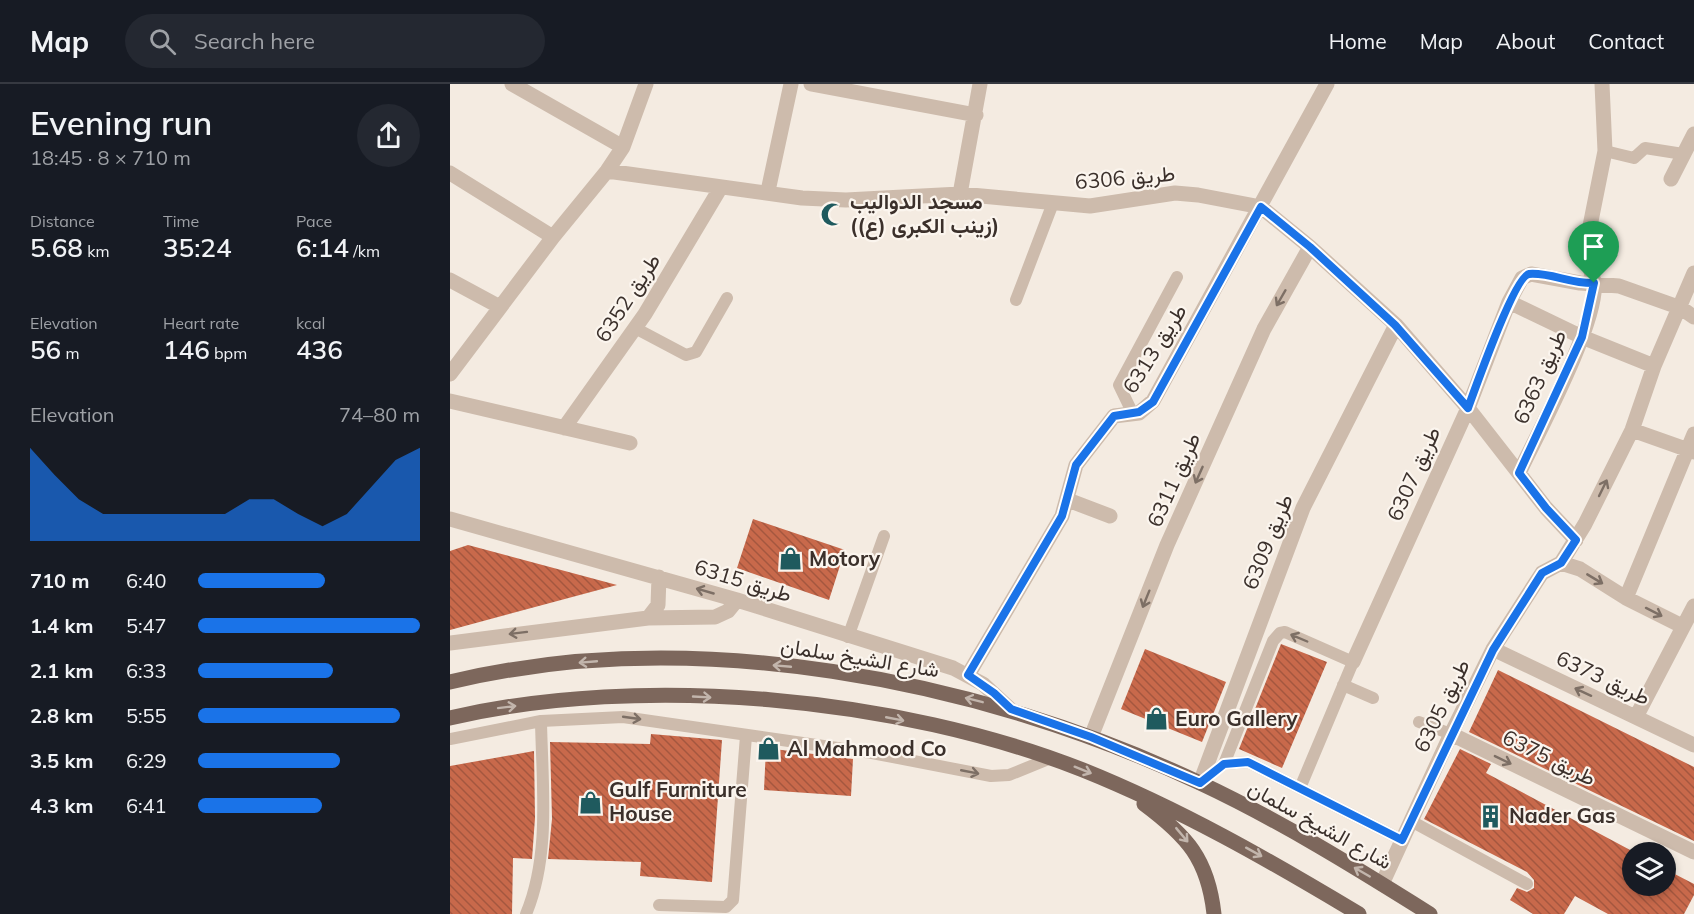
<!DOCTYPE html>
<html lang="en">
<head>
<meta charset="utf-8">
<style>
  :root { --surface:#171b24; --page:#242831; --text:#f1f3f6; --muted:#9ea1a6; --line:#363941; --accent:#1a73e8 }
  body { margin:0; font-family:Mulish,Vazirmatn,sans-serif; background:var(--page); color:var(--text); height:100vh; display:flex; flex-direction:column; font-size:22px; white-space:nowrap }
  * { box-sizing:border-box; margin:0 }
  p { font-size:20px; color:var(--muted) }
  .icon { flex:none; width:33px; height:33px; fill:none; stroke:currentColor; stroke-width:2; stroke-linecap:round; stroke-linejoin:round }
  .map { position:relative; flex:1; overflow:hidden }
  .panel { display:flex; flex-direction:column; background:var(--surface); width:450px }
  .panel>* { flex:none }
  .buttons { position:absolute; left:1172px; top:758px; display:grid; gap:12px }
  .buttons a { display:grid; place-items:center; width:54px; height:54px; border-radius:50%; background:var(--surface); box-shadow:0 3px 9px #0003; font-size:30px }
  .pin { position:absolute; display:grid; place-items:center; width:51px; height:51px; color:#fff; margin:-62px -26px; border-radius:50% 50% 50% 0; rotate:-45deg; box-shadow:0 0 6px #0007 }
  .pin .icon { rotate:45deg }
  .round { display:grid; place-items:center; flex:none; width:63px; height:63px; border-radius:32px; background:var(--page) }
  .overview { display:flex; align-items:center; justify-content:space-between; height:102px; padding:0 30px }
  h1 { font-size:33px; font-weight:600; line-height:45px }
  .metrics { display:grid; grid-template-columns:repeat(3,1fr); gap:9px; height:102px; padding:6px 30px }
  .metrics div { display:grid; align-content:center }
  .metrics b { font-size:26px; font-weight:600 }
  .metrics small { font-size:16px; font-weight:400 }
  .metrics p { font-size:16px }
  .chart { height:168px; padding:12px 30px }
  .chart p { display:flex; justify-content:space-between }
  .chart svg { width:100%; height:108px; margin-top:6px; fill:var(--accent); opacity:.7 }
  ul { padding:0 30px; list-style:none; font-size:20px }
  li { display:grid; grid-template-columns:96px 72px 1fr; align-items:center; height:45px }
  li i { height:15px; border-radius:8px; background:var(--accent) }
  header { display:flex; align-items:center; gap:36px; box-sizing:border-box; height:84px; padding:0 30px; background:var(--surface); border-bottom:2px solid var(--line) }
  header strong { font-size:28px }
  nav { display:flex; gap:33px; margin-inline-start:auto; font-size:21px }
  .search { width:420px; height:54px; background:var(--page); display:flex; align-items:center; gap:15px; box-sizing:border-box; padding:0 21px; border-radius:33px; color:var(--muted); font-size:22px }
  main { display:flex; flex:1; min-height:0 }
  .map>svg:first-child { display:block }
  .building { fill:url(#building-back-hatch) }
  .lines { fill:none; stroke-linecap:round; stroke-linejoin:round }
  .service { stroke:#cdbbac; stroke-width:12 }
  .minor { stroke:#cdbbac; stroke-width:15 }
  .primary { stroke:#7d675c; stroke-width:15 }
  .oneway { stroke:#7d6f65 }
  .oneway2 { stroke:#c2b5ac }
  .route-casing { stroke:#fff; stroke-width:12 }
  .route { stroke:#1a73e8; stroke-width:8 }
  .labels { text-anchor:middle; stroke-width:4.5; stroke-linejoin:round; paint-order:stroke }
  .street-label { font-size:21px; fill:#3b302b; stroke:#fbf5ee }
  .poi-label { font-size:21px; font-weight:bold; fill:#3b302b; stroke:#fbf5ee; text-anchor:start }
</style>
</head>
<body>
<header>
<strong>Map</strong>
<div class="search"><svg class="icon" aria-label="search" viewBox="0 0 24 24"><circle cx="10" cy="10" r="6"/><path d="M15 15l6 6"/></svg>Search here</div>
<nav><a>Home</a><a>Map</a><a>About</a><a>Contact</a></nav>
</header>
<main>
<section class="panel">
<div class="overview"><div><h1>Evening run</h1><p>18:45 · 8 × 710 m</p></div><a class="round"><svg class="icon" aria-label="share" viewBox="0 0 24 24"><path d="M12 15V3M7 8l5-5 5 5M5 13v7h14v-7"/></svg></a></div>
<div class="metrics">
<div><p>Distance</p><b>5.68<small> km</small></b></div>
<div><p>Time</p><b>35:24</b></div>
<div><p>Pace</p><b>6:14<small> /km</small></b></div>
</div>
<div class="metrics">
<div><p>Elevation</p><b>56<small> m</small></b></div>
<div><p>Heart rate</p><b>146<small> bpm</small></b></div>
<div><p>kcal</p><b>436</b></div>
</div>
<div class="chart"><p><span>Elevation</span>74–80 m</p>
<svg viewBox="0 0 160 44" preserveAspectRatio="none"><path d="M0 44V6L10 17L20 27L30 33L40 33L50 33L60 33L70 33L80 33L90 27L100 27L110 33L120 38L130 33L140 22L150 11L160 6V44z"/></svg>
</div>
<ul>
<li><b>710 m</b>6:40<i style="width:57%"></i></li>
<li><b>1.4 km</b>5:47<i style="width:100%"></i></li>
<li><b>2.1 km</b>6:33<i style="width:61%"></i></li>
<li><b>2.8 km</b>5:55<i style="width:91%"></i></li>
<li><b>3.5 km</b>6:29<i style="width:64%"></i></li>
<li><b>4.3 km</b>6:41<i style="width:56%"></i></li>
</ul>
</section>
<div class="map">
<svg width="1244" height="830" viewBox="0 0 1244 830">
  <defs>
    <pattern id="building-back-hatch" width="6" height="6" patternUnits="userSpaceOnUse" patternTransform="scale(1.5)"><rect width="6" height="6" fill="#c8694b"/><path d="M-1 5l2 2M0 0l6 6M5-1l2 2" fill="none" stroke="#a4573f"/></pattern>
  </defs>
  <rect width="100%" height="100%" fill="#f4ebe1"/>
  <!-- building -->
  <path class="building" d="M303,435l92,31 -16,50 -92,-32z
    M18,461l149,40 -167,45v-79z
    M831,560l46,18 -45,106 -43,-19z
    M695,565l81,33 -24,60 -81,-33z
    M1048,586l196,97v74l-225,-109z
    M201,650l71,6 -10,142 -72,-6 1,-14 -93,-3 4,-40 -2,-77 100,2z
    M316,664l87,11 -2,37 -87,-6z
    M1010,665l31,15 -5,9 146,78v34h33v-16l29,15v11l-10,19h-76l-33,-18 -11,18h-31l-23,-14 7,-12 10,4 7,-4v-8l-7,-8 -103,-53z
    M84,667l1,67 -3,41 -19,-1 -1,56h-62v-148z"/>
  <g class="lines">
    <!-- service -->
    <path class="service" d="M1155,67l29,7 11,-10 38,6
      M566,216l37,-97
      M185,244l51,27 10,-3 31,-54
      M683,330l-14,-29 58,-108
      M398,553l36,-101
      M893,601l30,13
      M969,638l32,12
      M0,655l91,-18 82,-4 249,36 119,23 18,-1 42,-17
      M774,680l49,-123 7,-8 5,-1 68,30 -53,126
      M750,698l24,-18 24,-2 154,78
      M961,737l116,63
      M209,821l67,2 7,-7 13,-164
      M76,830c25,-59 16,-131 15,-193"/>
    <!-- minor -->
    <path class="minor" d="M62,0l111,63
      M361,0l165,31
      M157,87l195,27 44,2 114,-6 130,12 85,-13 23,2 63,12 49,40 86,78 72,83 78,100 30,32
      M0,89l103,64
      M1221,95l23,-45
      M318,107l23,-107
      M510,110l20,-110
      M0,196l50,27
      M1059,218l73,35 72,29
      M0,290l103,-137 54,-66 16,-24 23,-63
      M0,317l180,42
      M114,344l81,-114 76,-127
      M1182,346l62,22
      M1069,389c18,-38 81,-155 75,-191 -2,-10 -7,-20 -9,-31l20,-100 -3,-67
      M618,416l42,16
      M0,435l287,81 216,68 30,16 27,25
      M1111,479l24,-39 47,-94 22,-64 40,-93
      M1111,479l19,6 46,29 56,28
      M1176,514l68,-164
      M198,534l10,-13 1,-28
      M0,559l198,-25 67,-1 13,-6 9,-11
      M1043,565l201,96
      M903,578l115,-254 41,-106 13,-24 9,-4 49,9 39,3 62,22 13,9
      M518,591l94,-159 14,-51 38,-49 25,-3 14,-12 174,-317
      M1186,633l58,-111
      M1001,650l243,118
      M641,653l76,-192 97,-216 46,-82
      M750,699l103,-275 93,-183
      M932,800l69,-150 42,-85 49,-76 19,-10"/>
    <!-- primary -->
    <path class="primary" d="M0,598c242,-58 528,-4 750,101 79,37 155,84 230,131
      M0,634c192,-45 449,-21 633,52 97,39 186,90 276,144
      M694,720c43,32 64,55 70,110"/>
  </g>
  <!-- one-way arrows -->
  <defs><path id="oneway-shaft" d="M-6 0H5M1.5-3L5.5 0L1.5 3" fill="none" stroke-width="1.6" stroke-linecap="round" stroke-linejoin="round" transform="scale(1.5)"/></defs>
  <g class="oneway">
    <use href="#oneway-shaft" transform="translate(831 214) rotate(120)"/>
    <use href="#oneway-shaft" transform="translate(749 391) rotate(114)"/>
    <use href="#oneway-shaft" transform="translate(1153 404) rotate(-64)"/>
    <use href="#oneway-shaft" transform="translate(1145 495) rotate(31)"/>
    <use href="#oneway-shaft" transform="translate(255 507) rotate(-164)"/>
    <use href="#oneway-shaft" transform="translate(696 515) rotate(112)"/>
    <use href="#oneway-shaft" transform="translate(1204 528) rotate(27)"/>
    <use href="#oneway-shaft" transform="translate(68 549) rotate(173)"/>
    <use href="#oneway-shaft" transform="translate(849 554) rotate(-157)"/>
    <use href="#oneway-shaft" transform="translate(1133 608) rotate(-155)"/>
    <use href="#oneway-shaft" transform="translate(182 634) rotate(8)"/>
    <use href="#oneway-shaft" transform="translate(1053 676) rotate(26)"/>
    <use href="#oneway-shaft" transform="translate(520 688) rotate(11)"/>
  </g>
  <g class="oneway2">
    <use href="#oneway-shaft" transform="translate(138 578) rotate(175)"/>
    <use href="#oneway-shaft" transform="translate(332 582) rotate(-175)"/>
    <use href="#oneway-shaft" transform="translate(252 613) rotate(3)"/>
    <use href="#oneway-shaft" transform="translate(524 616) rotate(-166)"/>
    <use href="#oneway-shaft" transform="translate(57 623) rotate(-7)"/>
    <use href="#oneway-shaft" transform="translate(445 635) rotate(11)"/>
    <use href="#oneway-shaft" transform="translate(633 686) rotate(22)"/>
    <use href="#oneway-shaft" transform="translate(732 751) rotate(50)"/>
    <use href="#oneway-shaft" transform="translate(804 768) rotate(29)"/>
    <use href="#oneway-shaft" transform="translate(912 788) rotate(-150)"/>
  </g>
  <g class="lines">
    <defs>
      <path id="route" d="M811,123l49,40 85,78 73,83c7,-19 47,-132 61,-134 20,-2 43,10 65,9l-12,54 -63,136 27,35 30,32 -15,23 -19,10 -49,77 -91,190 -154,-78 -24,2 -24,19 -109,-46 -80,-28 -17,-16 -26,-18 94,-159 14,-51 38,-49 25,-4 14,-10z"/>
    </defs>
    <!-- route casing -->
    <use href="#route" class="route-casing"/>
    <!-- route -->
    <use href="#route" class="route"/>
  </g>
  <!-- icons -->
  <defs>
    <symbol id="mosque-bare" viewBox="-9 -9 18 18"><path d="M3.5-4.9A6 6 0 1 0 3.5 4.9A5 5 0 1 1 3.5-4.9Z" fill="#1f5a5e" stroke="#fbf5ee" stroke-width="2.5" paint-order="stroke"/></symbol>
    <symbol id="shop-bare" viewBox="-9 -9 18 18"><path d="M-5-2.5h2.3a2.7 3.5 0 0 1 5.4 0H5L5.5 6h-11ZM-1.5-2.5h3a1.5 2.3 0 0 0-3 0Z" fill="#1f5a5e" stroke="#fbf5ee" stroke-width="2.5" paint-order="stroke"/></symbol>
    <symbol id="building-bare" viewBox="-9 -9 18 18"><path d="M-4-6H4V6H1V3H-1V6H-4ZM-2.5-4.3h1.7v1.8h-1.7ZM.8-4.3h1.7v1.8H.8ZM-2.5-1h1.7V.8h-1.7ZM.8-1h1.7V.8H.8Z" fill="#1f5a5e" stroke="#fbf5ee" stroke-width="2.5" paint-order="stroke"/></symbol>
  </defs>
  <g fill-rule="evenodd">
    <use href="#mosque-bare" x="366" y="114" width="33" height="33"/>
    <use href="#shop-bare" x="324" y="458" width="33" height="33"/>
    <use href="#shop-bare" x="690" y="618" width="33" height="33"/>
    <use href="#shop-bare" x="302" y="648" width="33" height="33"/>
    <use href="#shop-bare" x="124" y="702" width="33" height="33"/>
    <use href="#building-bare" x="1024" y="716" width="33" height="33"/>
  </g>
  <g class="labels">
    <!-- street labels -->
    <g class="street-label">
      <text transform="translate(675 94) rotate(-5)" y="7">طريق 6306</text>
      <text transform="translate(178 214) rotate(-57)" y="7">طريق 6352</text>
      <text transform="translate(705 265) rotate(-58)" y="7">طريق 6313</text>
      <text transform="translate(1090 293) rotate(-66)" y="7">طريق 6363</text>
      <text transform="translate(964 390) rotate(-66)" y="7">طريق 6307</text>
      <text transform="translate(724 396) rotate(-66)" y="7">طريق 6311</text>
      <text transform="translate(818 458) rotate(-68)" y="7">طريق 6309</text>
      <text transform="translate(293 497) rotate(17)" y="7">طريق 6315</text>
      <text transform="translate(410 574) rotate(9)" y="7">شارع الشيخ سلمان</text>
      <text transform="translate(1153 594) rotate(25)" y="7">طريق 6373</text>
      <text transform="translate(992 622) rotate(-64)" y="7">طريق 6305</text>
      <text transform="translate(1099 674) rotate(26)" y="7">طريق 6375</text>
      <text transform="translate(870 741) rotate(29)" y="7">شارع الشيخ سلمان</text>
    </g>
    <!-- poi labels -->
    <g class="poi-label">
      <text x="400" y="125">مسجد الدواليب<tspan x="400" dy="24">(زينب الكبرى (ع))</tspan></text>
      <text x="359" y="482">Motory</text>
      <text x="725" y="642">Euro Gallery</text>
      <text x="337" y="672">Al Mahmood Co</text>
      <text x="159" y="713">Gulf Furniture<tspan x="159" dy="24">House</tspan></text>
      <text x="1059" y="739">Nader Gas</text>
    </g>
  </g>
</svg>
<div class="buttons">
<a><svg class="icon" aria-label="layers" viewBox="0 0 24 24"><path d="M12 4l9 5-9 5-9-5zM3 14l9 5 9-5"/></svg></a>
</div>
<div class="pin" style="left:1144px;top:199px;background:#1e9e55"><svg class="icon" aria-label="arrive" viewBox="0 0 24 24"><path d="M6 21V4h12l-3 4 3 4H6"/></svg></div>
</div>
</main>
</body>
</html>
